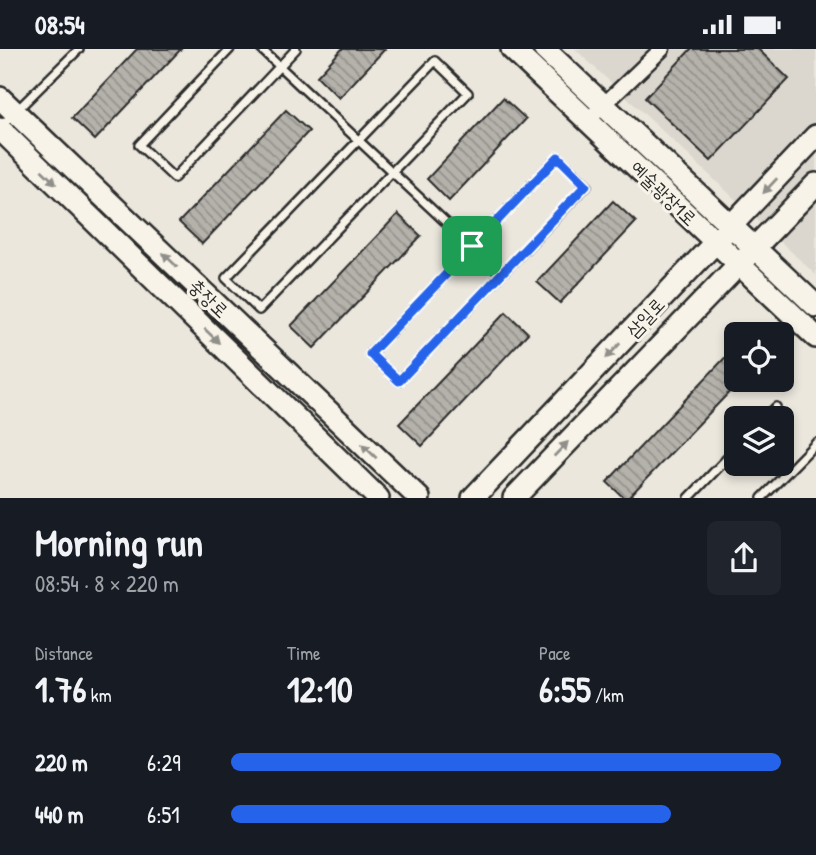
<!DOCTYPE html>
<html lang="en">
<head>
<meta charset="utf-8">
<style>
  :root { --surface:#171b24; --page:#20242c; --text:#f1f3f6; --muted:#9ea1a6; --accent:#2563eb }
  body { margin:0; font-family:"Patrick Hand","Poor Story",sans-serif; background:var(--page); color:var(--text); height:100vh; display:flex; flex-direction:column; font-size:26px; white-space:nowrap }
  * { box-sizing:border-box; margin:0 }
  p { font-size:23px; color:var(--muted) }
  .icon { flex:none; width:38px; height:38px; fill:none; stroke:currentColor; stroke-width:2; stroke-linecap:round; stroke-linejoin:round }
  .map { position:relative; height:449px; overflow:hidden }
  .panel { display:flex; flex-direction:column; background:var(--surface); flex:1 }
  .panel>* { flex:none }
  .buttons { position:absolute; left:724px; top:273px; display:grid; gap:14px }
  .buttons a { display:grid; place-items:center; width:70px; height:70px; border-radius:10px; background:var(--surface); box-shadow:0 4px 10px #0003; font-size:35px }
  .pin { position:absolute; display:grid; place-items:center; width:60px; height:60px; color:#fff; margin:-30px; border-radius:14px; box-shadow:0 4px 10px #0006 }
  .round { display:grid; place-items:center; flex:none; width:74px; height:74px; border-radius:10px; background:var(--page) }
  .head { display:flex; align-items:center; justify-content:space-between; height:119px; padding:0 35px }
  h1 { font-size:38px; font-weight:700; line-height:52px }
  .stats { display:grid; grid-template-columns:repeat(3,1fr); gap:10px; height:119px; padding:7px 35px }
  .stats div { display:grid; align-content:center }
  .stats b { font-size:35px; font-weight:700 }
  .stats small { font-size:19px; font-weight:400 }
  .stats p { font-size:19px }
  ul { padding:0 35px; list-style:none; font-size:23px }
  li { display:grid; grid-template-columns:112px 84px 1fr; align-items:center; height:52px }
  li i { height:18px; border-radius:9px; background:var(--accent) }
  .status { display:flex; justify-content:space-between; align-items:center; height:49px; padding:0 35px; background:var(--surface); direction:ltr }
  .status svg { height:19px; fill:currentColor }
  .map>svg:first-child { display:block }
  .built { fill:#dbd7ce }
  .building { fill:url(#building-back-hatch); stroke:#2b2b2b; stroke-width:2 }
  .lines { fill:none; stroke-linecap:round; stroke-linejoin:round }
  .lane-casing { stroke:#2b2b2b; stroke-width:12 }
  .street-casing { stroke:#2b2b2b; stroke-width:19 }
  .secondary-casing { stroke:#2b2b2b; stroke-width:26 }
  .lane { stroke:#f7f3e8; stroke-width:7 }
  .street { stroke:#f7f3e8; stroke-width:14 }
  .secondary { stroke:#f7f3e8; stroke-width:21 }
  .oneway { fill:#918f8a }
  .route-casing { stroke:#fff; stroke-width:14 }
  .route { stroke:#2563eb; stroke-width:9 }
  .labels { text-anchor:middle; stroke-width:6; stroke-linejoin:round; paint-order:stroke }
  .street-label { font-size:19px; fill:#2b2b2b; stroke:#f7f3e8 }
</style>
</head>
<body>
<div class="status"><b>08:54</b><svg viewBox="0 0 49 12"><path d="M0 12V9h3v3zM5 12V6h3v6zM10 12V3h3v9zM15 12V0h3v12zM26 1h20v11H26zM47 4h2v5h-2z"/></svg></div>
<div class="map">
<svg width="816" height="449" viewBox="0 0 816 449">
  <defs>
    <pattern id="building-back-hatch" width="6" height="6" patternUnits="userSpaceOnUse" patternTransform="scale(1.75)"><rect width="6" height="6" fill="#b5b2ab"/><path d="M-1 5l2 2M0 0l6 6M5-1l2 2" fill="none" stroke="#93918b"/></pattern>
  </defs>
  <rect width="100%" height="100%" fill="#ebe7dd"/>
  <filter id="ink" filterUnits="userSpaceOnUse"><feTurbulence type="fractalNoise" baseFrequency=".0143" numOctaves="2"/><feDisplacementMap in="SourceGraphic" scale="14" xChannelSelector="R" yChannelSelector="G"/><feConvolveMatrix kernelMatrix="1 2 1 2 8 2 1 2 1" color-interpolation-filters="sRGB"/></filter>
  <g filter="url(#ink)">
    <!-- built -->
    <path class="built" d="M575,0h241v226z"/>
    <!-- building -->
    <path class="building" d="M137,0h44l-86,91 -23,-22z
      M342,0h43l-46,49 -22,-22z
      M691,0h67l31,30 -78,82 -66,-63z
      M503,49l23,21 -77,82 -22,-22z
      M286,61l23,21 -107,113 -23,-22z
      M613,152l23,21 -76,81 -23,-21z
      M398,165l23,22 -107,112 -23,-22z
      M506,263l22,21 -106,113 -23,-22z
      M737,296v39l-109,114h-4l-17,-16z"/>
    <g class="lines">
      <defs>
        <path id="lane" d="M230,0l-91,96 35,33 122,-129
          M261,0l240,225
          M435,12l33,32 -209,217 -33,-32z
          M0,78l79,-78
          M558,108l29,28 -188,196 -29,-27z
          M765,369l11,-11
          M689,449l48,-50
          M762,449l54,-55"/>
        <path id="street" d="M588,71l74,-71"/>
        <path id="secondary" d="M512,0l304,288
          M544,0l272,257
          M0,49l419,400
          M0,80l378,369
          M473,449l343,-362
          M514,449l302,-314"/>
      </defs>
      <!-- lane casing -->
      <use href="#lane" class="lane-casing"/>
      <!-- street casing -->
      <use href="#street" class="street-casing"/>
      <!-- secondary casing -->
      <use href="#secondary" class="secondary-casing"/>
      <!-- lane -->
      <use href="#lane" class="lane"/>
      <!-- street -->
      <use href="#street" class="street"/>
      <!-- secondary -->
      <use href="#secondary" class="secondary"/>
    </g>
    <!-- one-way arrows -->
    <defs><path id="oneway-solid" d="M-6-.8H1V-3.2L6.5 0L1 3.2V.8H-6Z" transform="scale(1.75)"/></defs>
    <g class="oneway">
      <use href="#oneway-solid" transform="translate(49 128) rotate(44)"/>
      <use href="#oneway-solid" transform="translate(770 137) rotate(133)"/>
      <use href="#oneway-solid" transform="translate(170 211) rotate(-136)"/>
      <use href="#oneway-solid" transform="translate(212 287) rotate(44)"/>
      <use href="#oneway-solid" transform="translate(613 302) rotate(133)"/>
      <use href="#oneway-solid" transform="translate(561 400) rotate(-46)"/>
      <use href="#oneway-solid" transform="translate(369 402) rotate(-136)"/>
    </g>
  </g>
  <g class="lines" filter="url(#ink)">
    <defs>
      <path id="route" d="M558,108l28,28 -187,196 -29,-27z"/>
    </defs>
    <!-- route casing -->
    <use href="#route" class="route-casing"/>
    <!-- route -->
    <use href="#route" class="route"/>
  </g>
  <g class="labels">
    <!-- street labels -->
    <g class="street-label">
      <text transform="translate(664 144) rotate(44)" y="7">예술광장1로</text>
      <text transform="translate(209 249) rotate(44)" y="7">충장로</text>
      <text transform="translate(645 268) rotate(-47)" y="7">삼일로</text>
    </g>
  </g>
</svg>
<div class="buttons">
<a><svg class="icon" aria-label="locate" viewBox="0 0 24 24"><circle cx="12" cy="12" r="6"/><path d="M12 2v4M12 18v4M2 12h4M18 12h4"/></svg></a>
<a><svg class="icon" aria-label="layers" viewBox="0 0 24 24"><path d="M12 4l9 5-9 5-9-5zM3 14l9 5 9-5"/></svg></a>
</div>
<div class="pin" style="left:472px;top:197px;background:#1e9e55"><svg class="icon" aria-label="arrive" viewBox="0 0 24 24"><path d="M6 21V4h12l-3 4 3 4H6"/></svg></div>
</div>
<section class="panel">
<div class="head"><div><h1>Morning run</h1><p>08:54 · 8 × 220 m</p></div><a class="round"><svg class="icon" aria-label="share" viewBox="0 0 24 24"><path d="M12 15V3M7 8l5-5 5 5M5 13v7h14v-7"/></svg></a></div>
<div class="stats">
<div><p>Distance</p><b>1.76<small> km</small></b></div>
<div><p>Time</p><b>12:10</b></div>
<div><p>Pace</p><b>6:55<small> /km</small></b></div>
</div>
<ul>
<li><b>220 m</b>6:29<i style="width:100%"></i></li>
<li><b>440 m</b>6:51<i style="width:80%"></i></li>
</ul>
</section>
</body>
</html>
